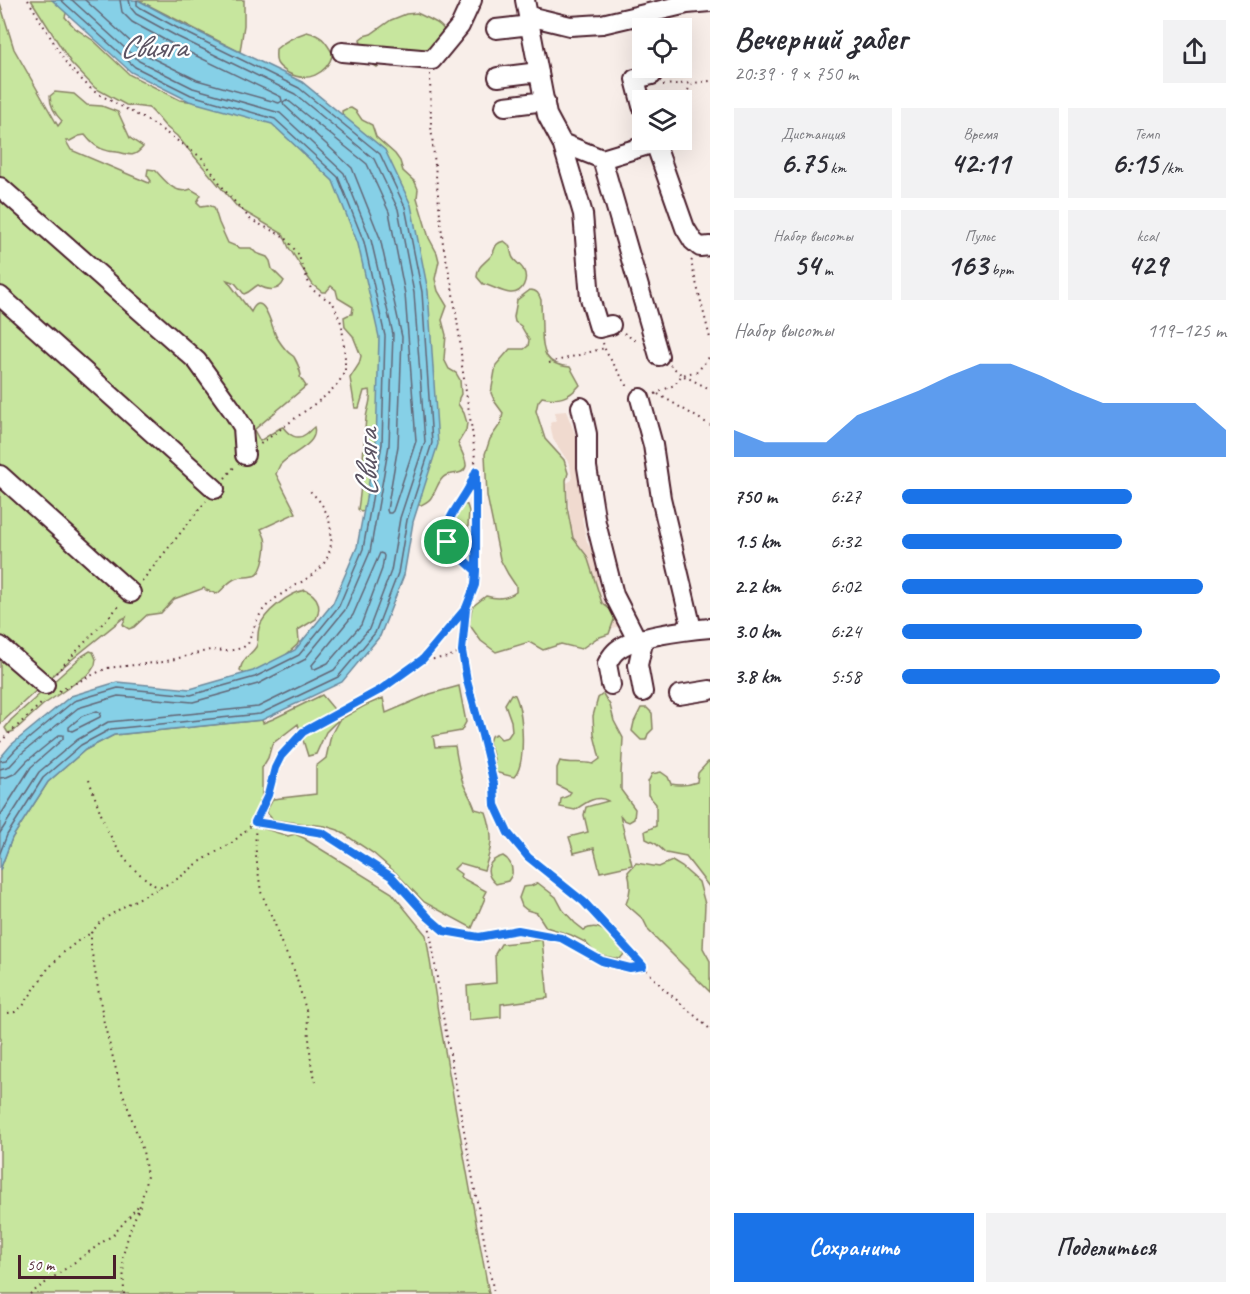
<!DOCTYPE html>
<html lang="ru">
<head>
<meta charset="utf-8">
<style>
  :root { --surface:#fff; --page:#f2f2f3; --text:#2b2b33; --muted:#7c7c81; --accent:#1a73e8 }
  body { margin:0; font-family:Caveat,sans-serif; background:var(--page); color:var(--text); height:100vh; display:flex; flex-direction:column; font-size:22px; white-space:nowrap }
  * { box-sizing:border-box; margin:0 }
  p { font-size:20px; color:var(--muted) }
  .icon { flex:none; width:33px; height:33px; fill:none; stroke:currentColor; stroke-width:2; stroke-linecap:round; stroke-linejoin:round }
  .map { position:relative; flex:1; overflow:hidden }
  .panel { display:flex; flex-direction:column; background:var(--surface); width:540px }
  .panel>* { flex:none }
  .controls { position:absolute; left:632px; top:18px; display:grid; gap:12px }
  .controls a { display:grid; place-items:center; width:60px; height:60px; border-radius:0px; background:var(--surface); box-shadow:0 6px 24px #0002; font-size:30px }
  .scale { position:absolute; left:18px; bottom:15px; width:98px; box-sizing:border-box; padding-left:6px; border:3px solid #4a1f2b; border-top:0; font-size:16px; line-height:21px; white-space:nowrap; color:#4a1f2b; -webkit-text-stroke:4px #fff; paint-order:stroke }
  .pin { position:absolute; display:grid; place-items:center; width:51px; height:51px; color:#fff; margin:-26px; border:3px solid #fff; border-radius:50%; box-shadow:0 2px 6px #0007 }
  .round { display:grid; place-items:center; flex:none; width:63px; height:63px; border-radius:0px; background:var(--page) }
  .overview { display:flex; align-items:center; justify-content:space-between; height:102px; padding:0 24px }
  h1 { font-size:33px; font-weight:600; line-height:45px }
  .stats { display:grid; grid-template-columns:repeat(3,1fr); gap:9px; height:102px; padding:6px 24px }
  .stats div { display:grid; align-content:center; border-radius:0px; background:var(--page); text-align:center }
  .stats b { font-size:30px; font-weight:600 }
  .stats small { font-size:16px; font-weight:400 }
  .stats p { font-size:16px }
  .chart { height:168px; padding:12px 24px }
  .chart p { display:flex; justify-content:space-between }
  .chart svg { width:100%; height:108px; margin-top:6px; fill:var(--accent); opacity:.7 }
  .button { display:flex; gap:12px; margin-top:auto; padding:12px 24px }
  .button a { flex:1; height:69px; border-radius:0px; background:var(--accent); color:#fff; font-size:24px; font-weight:600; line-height:69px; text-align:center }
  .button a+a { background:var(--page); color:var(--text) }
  ul { padding:0 24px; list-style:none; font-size:20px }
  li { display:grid; grid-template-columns:96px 72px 1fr; align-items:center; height:45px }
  li i { height:15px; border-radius:8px; background:var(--accent) }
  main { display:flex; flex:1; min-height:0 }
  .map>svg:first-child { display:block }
  .built { fill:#f0dacf }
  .green { fill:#c7e69e; stroke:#888264; stroke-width:1.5 }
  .water { fill:#86d0e7; stroke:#6e899c; stroke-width:1.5 }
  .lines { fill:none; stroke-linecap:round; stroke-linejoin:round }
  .shore { stroke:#626676; stroke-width:1.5 }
  .minor-casing { stroke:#4a1f2b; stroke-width:22 }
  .path { stroke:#4a1f2b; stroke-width:2; stroke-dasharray:1.5 4.5; stroke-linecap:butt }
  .minor { stroke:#fff; stroke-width:18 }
  .route-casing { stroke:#fff; stroke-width:12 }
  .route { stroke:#1a73e8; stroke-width:8 }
  .labels { text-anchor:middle; stroke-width:4.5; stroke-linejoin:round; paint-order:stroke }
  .water-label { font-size:32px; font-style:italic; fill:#5c5463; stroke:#fff }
</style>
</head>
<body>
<main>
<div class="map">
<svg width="710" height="1294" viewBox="0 0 710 1294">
  <rect width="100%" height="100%" fill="#f8eee9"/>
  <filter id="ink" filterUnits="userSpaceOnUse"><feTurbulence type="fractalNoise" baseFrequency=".0167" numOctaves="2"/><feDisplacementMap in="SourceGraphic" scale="12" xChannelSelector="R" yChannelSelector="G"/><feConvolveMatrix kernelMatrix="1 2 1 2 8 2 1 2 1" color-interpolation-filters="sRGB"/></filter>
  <g filter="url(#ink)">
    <!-- built -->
    <path class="built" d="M566,411l13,33 -3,4 13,62 -7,8 5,24 8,14 5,20 -2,6 4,17 8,9 9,18 -9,3 -30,-73 -9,-26 -4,-47 5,-3 -2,-15 -17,-26 -3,-16 6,-3 -1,-8z"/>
    <!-- green -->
    <path class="green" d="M31,0h40l-3,7 -3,10 10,11 19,13 36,34 50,25 42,5 54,19 47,42 25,36 11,32 22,108 3,72 -15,95 -8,3 -3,-3c5,-30 5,-60 8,-91 1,-9 6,-18 4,-28l-6,1 -5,17h-4l-5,-30 9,-14 2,-8 -8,-20 -8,-9 -1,-10 4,-2 4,-1 1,-7 -15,-9 -2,-8 -5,-4 -5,6h-4l-9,-7 -24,-37 -6,-14 -45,-26 -61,-72 -12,-10 -11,-13 -5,-5 -23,-3 -31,-17 -24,-25z
      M138,0h106v25l-4,27z
      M0,3l14,46 44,77 4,-5c-7,-7 -12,-14 -12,-25l5,-4 19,2 13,11 15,1 16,6 12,26 13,9c-10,12 -14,7 -26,5 -3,-1 -6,0 -9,-1 -10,-2 -17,-8 -23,-16l-6,1 -9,5h-4l5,9 78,33 2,-2 -4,-6 1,-6 7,1c10,10 20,26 36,19l10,6 -4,7 4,4 7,-1 6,2 5,16 9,20 12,5h11l5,5 11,4 3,4 2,8 12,12c-5,11 -16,10 -26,4 -6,3 -7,7 -14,9l-9,-11 -8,-3 24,32c12,-26 22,19 25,24 3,5 7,11 11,15 2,3 6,4 7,6 3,5 6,13 7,18l-1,2 6,9 -52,44 6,11 20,-13 3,-1c6,8 14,14 23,7 3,-2 5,-5 8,-7 5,18 -24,26 -34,38 -1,2 -3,6 -4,9l20,39 -35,16c1,1 3,7 4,9 2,8 -1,32 -9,37 -6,3 -13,1 -19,3 -9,3 -13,11 -20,16l-11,-4 -2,-2 -30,11 -13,14 -14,2 -13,12 -5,2 -5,-3 -1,-2 3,-7 -4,2 -68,55 -54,50z
      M417,13c9,5 24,9 28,19 2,4 2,10 2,15 1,6 0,8 -4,13l-62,3 -4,4c-10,-5 -16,-18 -17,-28l4,-3 7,-2 20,-14 15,-6z
      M307,32c16,4 18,9 26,22 -7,21 -26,29 -45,19 -4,-3 -8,-5 -11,-10 -2,-4 -1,-9 -1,-14 10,-9 19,-13 31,-17z
      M351,108l5,3 6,9 10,5 4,12 19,17 5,7 3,10 12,11 3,7 -1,9 12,40 8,15 2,8 -4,18 3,12 9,15 -5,14 4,15 -2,24 5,10 7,4 4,7 1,14 -2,4 -1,6 6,9 3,10 -1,7 -8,13c2,5 9,18 8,23 -2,10 -14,6 -21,10 -7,4 -8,14 -13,20 -2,5 -7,7 -11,9h-5l-73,-383 -1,-11 4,-2z
      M504,241l5,4c2,4 2,10 4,13 3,5 8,7 10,11 6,10 0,25 -13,24 -9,-1 -18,-7 -27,-9l-6,-7c0,-11 7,-13 14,-21 6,-7 1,-12 13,-15z
      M530,290c7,0 9,4 11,10 0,10 1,20 1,30 0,22 3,35 28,37l10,18c-11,13 -22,16 -38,12l-4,5 -2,9 9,28 19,21 4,13 -2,7 1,27 6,31 14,18 15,47 14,11 -7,20 -12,4 -16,11 -20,-5 -18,6 -14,-8 -33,10 -15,-11 -12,-17 3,-17 14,-11c11,3 20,3 30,-4v-6l-8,-12 -8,-15 -13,-63 -2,-42 5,-15 11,-16 2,-10 -8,-11 -4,-9 5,-28 14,-16h14l4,-3 1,-6 -8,-14 -6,-4 -1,-5 3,-17z
      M463,504l4,1 2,6 -2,30 -1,4 -4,1c-18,-5 -9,-32 1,-42z
      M305,590c13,5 17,17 11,29l-18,11 1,11 -2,4 -19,17 -31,14 -7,-6c3,-13 10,-14 16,-23 3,-6 1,-12 3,-19 5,-16 30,-35 46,-38z
      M90,651l3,1 3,7 -1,6 -5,8 -47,32 -29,26 -6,2 -3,-5 6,-8 71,-64z
      M459,686l7,36 -5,9 -28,5 2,11 20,-1c2,12 4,25 8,37 4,10 9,16 12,26l11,3c8,23 6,36 -2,58l-24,-7 -6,6 7,5 -1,3 26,14 -3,6 2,1 -13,30 -48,-26 -28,-29 -23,-20 -35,-23 -13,-4 -52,-6 -7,-8 7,-13 43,-5v-28l10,-8 5,-23 8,-15 25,-14 19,-8 3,15 44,-19z
      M511,694l4,1c8,16 12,69 -1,82l-20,-5 -1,-6 1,-7 -5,-17 2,-6 5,-2 5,5 7,-2 4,-6 -1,-10 -6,-17z
      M603,694l7,11 4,16 9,17 -2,36v16l14,19 -1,10 -5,3 -5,-2 -4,-5 12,50 -32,7 -6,-24 -20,5 -5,-16 19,-5 -4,-17 2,-8 22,-6c-11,-7 -23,2 -33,9l-15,-3 1,-8 7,-3 3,-4 -14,-7v-17l3,-7c11,3 22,0 33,3l7,-5 -6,-24 -1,-19 5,-18z
      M322,695l11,13 4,13 -11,11 -10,22 -8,2 -10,-32 -26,20 -4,14 -6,10v60l26,8 7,-2 11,5v1l86,53 34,42 12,77 51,282h-489v-247l1,-8 -1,-2v-167l12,-32 36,-56 37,-32 29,-15 148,-15 1,3 10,-4z
      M641,708h6l5,5 1,16 -5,5 -2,6h-5l-9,-9 2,-9z
      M708,762h2v126l-24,-31 -20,-4 -10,-9 -10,-5 -1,-8 11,-5v-22l-8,-9v-13l4,-8 9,-2 7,5 3,7c9,2 18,1 26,-2l1,-9z
      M503,856c6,3 10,10 9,18 0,2 -3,5 -4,7l-12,3c-13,-11 -9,-24 7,-28z
      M672,861l10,6 17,15 6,22 -2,44 7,13v31l-61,-61 -6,-12 -17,-15c5,-11 5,-20 2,-32l8,-9 23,4z
      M538,883l18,14 7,13 12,13 9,7c17,-10 33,10 40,24l-4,5 -23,-4 -12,-13 -14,-7 -25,-8 -9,-14 -10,-3 -5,-4 -3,-8 4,-11 8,-1z
      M542,940l6,58 -47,6v13l-32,3 -2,-34 29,-3 -1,-29 6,-10z"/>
    <!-- water -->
    <path class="water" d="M52,0h86l46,25 118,57 83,68 26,55 17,86 10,153 -25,78 -9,53 -24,61 -38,46 -80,38 -148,15 -29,15 -37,32 -36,56 -12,32v-112l11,-13 60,-49 46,-14 73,7 63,-18 42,-21 38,-47 24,-56 19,-103 3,-107 -21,-93 -25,-63 -61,-57 -83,-23 -58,-29z"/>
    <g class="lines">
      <!-- shore -->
      <path class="shore" d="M85,0l59,54 53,26 82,23 3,-2 -1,-4 -107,-52 -42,-23 -10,-10 -2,-12
        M286,100l4,2 77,62 22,48 16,82 11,147 -23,70 -2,2h-3l-1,-3 11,-64 4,-109 -22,-99 -28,-70 -68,-63 -1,-3z
        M380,553l3,1 1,2 -2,13 -21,56 -33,38 -13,6h-2l-1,-4 41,-50z
        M97,711l4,2 -1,4 -28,14 -3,-1v-3l13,-11z
        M0,761l6,-1 10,-11 58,-48 44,-13 73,7 64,-18 44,-22 40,-49 24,-57 19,-105 3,-108 -21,-94 -26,-65 -63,-58 -84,-24 -56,-28 -74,-67
        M0,769l10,-3 11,-12 57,-46 40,-12 75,6 65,-18 46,-24 41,-50 25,-58 19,-107 4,-111 -22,-94 -27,-67 -64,-60 -87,-25 -54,-27 -67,-61
        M0,778l7,-1 9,-4 11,-12 32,-26h4v4l-32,28 -31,49
        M0,833l39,-61 38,-32 31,-18 150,-15 76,-37 35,-41 22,-58 9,-53 25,-76 -11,-149 -16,-84 -24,-50 -79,-65 -117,-57 -42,-23 -5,-6 -2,-8
        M0,853l7,-18 36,-57 38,-33 30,-16 149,-15 78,-37 37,-44 23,-60 9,-53 25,-77 -10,-151 -17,-85 -25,-53 -81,-66 -118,-58 -40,-22 -4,-3v-5"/>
      <defs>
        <path id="minor" d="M525,0l22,115 15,28 21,71 7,84 9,30 12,-3
          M529,16l41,10 32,-2 85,-20 23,-2
          M496,29l35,-4
          M342,52l90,8 28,-34 12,-26
          M498,77l41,-5
          M505,106l40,-5
          M642,106l-7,-27 17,-4
          M562,143l40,16
          M0,187l197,174 36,50 10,16 2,28
          M0,296l215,193
          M659,356l-57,-197 53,-16 30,85 8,13 7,6 10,-1
          M640,398l13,47 8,53 31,131
          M581,407l6,27v33l9,56 18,72 23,45
          M0,475l131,118
          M0,646l45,39
          M611,685l-4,-21c2,-4 5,-9 8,-12 16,-16 72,-22 95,-24
          M643,692l-5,-27 6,-27
          M679,695l31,-5"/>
      </defs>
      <!-- minor casing -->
      <use href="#minor" class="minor-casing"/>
      <!-- path -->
      <path class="path" d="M28,0l40,66 25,25 59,32 50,35 25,35 24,27 34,17 13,17 13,35 22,14 9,22 3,33v13l-7,13 -14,13 -65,48
        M430,74l1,52 12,118 9,43 8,53 2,26 11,71 3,34 -1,114 -9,23 -4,43 5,30 15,54 12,49 1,21 13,28 20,24 56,45 79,86 47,41
        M663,85l30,-2
        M681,100l12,-17 17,-2
        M692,260l-1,2 19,76
        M624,333l15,10
        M603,343l3,9 22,35
        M549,363l56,-15
        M670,365l12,10 28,14
        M655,394l19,-9 8,-10 16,-4 12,-15
        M658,394l52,31
        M475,474c-3,6 -5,12 -9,17 -9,15 -26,34 -18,53 5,9 20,20 28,27
        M225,478l10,-12
        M142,581l64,-80
        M421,661l27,-4 14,-6
        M56,673l64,-68
        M59,691l48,-23 56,-6 47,-12 18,1 14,-3 6,-4c4,-12 8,-24 15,-34 15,-18 39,-25 56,-41 17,-16 15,-46 3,-64 -3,-5 -8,-10 -12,-14
        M0,742l44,-41
        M89,780c11,31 20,64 44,88 8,8 18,14 26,21
        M428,917l13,88 53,289
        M8,1013l7,-1 8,-6 24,-36 16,-17 15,-12 13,-8
        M316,1082l-5,-19 -4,-50 -13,-43 -15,-32 -4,-14 -14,-32 -5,-36 -1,-34 68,11 69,44 36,40 16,14 35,6 38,-7 44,8 41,23 28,7 13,-2
        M30,1294l84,-60 25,-29
        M124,1294l-1,-39 7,-25 11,-27 6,-27 -4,-25 -23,-66 -16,-62 -13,-75v-15l10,-12 25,-16 53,-27 19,-15 35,-21 22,-20 13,-27 7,-27 6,-12 22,-24 77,-42 41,-29 45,-53"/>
      <!-- minor -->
      <use href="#minor" class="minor"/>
    </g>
  </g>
  <g class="lines" filter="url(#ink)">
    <defs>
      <path id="route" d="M447,542l4,6 25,23 -1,14 -9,23 -43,51 -43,31 -77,42 -22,24 -6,12 -7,27 -13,27 68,11 69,44 36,40 16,14 35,6 39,-7 43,8 41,23 28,7 13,-2 -59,-64 -56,-45 -20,-24 -13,-28 -1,-21 -12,-49 -15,-54 -5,-30 4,-43 9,-23 1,-14v-100c-3,6 -5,12 -8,18 -10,18 -25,32 -21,53"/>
    </defs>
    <!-- route casing -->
    <use href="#route" class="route-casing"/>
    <!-- route -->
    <use href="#route" class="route"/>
  </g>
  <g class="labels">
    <!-- water labels -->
    <g class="water-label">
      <text x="153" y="57">Свияга</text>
      <text transform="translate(366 463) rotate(-89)" y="11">Свияга</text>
    </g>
  </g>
</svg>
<div class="controls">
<a><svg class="icon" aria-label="locate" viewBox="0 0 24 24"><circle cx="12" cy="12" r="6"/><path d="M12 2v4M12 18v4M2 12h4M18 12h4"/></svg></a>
<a><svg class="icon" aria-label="layers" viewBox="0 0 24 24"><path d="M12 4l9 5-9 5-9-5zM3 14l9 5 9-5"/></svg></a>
</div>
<div class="scale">50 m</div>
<div class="pin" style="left:447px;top:542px;background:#1e9e55"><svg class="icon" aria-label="arrive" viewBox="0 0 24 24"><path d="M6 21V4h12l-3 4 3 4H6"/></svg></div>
</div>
<section class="panel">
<div class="overview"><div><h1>Вечерний забег</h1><p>20:39 · 9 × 750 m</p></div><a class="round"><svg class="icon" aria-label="share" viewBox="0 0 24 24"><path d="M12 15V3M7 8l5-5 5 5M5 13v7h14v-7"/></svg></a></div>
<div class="stats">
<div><p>Дистанция</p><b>6.75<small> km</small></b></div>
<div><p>Время</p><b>42:11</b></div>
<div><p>Темп</p><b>6:15<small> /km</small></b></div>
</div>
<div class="stats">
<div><p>Набор высоты</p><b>54<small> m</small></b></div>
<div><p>Пульс</p><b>163<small> bpm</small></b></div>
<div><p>kcal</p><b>429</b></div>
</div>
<div class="chart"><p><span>Набор высоты</span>119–125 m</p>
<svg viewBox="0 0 160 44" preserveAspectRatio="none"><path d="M0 44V33L10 38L20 38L30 38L40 27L50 22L60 17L70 11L80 6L90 6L100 11L110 17L120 22L130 22L140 22L150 22L160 33V44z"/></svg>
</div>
<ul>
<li><b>750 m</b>6:27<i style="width:71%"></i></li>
<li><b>1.5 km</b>6:32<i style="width:68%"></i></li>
<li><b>2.2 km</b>6:02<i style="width:93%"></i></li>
<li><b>3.0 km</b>6:24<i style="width:74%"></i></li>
<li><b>3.8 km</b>5:58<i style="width:98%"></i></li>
</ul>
<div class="button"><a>Сохранить</a><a>Поделиться</a></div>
</section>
</main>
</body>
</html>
